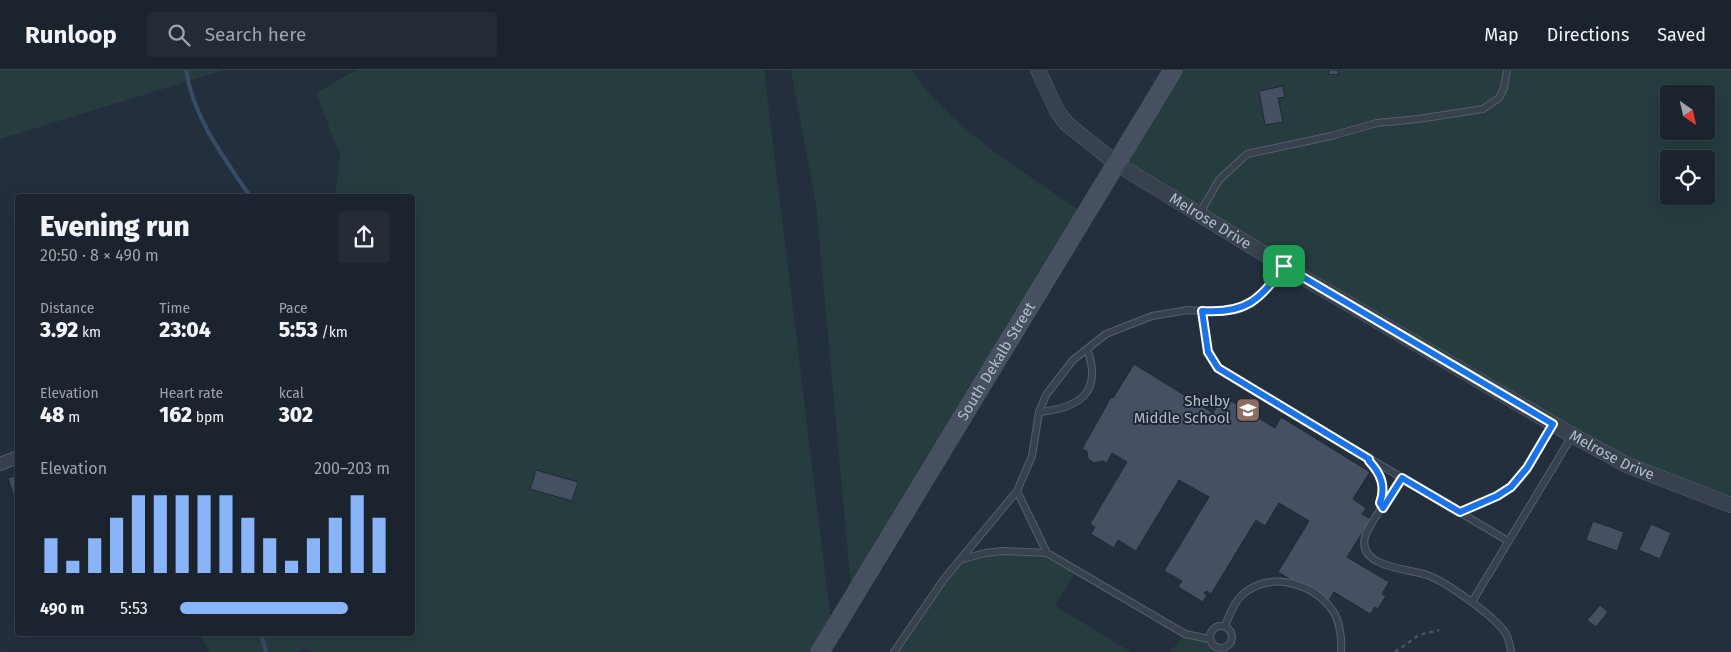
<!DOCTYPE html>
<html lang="en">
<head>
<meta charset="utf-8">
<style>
  :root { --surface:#1b232e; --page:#242b36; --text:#f1f3f6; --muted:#a0a4aa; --line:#39404a; --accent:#8ab4f8 }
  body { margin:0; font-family:"Fira Sans",sans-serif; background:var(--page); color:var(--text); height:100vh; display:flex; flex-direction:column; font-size:19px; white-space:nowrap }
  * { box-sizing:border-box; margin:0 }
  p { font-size:16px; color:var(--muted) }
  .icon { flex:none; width:28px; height:28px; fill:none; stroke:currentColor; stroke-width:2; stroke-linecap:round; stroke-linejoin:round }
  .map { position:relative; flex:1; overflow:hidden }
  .panel { position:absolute; left:15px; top:124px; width:400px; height:442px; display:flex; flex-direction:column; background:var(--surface); border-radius:5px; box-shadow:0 5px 20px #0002,0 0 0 1px var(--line) }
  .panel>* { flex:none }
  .needle { width:32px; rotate:146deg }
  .tools { position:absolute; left:1660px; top:15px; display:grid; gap:10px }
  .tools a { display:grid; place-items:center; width:55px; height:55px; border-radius:5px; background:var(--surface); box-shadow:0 5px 20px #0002,0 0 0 1px var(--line); font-size:25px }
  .pin { position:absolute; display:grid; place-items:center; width:42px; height:42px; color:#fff; margin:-21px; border-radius:10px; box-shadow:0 2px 8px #0006 }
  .round { display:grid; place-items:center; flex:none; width:52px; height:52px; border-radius:5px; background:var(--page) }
  .summary { display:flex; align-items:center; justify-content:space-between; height:85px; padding:0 25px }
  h1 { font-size:28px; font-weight:800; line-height:38px }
  .figures { display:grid; grid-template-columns:repeat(3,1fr); gap:8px; height:85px; padding:5px 25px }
  .figures div { display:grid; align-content:center }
  .figures b { font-size:21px; font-weight:800 }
  .figures small { font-size:14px; font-weight:400 }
  .figures p { font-size:14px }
  .chart { height:140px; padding:10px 25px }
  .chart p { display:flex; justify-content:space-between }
  .chart svg { width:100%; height:90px; margin-top:5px; stroke:var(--accent); stroke-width:6 }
  ul { padding:0 25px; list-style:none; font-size:16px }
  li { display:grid; grid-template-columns:80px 60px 1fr; align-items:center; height:38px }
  li i { height:12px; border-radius:6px; background:var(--accent) }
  header { display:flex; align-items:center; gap:30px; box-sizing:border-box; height:70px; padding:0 25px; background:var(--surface); border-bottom:1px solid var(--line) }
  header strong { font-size:24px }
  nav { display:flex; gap:28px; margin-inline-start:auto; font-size:18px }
  .search { width:350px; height:45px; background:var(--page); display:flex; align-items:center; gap:12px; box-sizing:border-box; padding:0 18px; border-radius:5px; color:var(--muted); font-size:19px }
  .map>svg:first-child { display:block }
  .green { fill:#263c3f; fill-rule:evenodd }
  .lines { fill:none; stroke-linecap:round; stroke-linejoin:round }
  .stream { stroke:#394c67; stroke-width:4 }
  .building { fill:#455162; stroke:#1f2835 }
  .service-casing { stroke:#565f6c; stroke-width:8 }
  .minor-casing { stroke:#565f6c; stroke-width:14 }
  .tertiary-casing { stroke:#565f6c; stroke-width:16 }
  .secondary-casing { stroke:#565f6c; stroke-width:19 }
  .path { stroke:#44595c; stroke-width:2.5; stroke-dasharray:4 4; stroke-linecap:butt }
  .service { stroke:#38414e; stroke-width:6 }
  .minor { stroke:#38414e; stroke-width:12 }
  .tertiary { stroke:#38414e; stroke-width:15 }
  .secondary { stroke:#465061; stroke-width:18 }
  .route-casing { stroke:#fff; stroke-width:10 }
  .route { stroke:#1a73e8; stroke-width:6 }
  .labels { text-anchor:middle; stroke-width:4; stroke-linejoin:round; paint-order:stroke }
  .street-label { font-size:15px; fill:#b4bcc9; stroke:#1d2633 }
  .poi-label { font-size:15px; fill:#b4bcc9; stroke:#1d2633; text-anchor:end }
</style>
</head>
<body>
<header>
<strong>Runloop</strong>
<div class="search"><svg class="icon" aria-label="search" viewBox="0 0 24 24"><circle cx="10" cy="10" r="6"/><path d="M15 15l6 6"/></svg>Search here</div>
<nav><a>Map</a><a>Directions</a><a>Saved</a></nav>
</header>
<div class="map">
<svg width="1731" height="582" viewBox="0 0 1731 582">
  <rect width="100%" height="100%" fill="#242f3e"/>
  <!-- green -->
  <path class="green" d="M0,0h224l-224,69z
    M356,0h408l68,561 -12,21h-506l-9,-3 -8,3h-87l-11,-18h213v-438h-77l5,-41 -24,-62z
    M791,0h120c44,62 113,102 175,145l-234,384 -36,-394z
    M1173,0h558v435l-75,-29 -539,-312zM1669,24h37v37h-37zM1669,89h37v37h-37z
    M985,483h62l29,18 -21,35 76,46h-237l68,-93z
    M1185,564l24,5 4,7 11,2 4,4h-58z"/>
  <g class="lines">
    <!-- stream -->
    <path class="stream" d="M186,0c7,47 38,88 64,126
      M261,564l5,18"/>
  </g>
  <!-- building -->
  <path class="building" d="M1329,0h9v5l-10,-1z
    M1283,16l2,11 -7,1 5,24 -18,3 -6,-34z
    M1134,294l79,49 10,-17 52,32 6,-11 89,55 -17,27 13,9 -4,6 9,5 -24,38 42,25 -7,12 4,2 -8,13 -3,-2 -5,7 -36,-22 -6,10 -50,-30 31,-51 -30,-18 -14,23 -9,-6 -45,74 -5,-3 -2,2 3,2 -4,7 -25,-15 4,-6 -18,-10 45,-74 -30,-17 -43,71 -18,-11 -4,8 -23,-14 4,-7 -5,-3 37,-62 -15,-9 -5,10 -4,-2 -9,2 -6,-4 -1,-8 -5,-2 29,-52 2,1z
    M536,400l42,12 -6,19 -42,-12z
    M18,405v20l-4,1 -6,-18z
    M1593,451l31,11 -7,19 -31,-11z
    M1651,454l20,9 -11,26 -21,-9z
    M1600,535l8,7 -12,15 -9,-7z"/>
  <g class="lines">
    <defs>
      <path id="service" d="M1200,143l19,-33 28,-26 84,-18 46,-13 41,-4 65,-10 16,-11 5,-10 3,-18
        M1202,241l6,40 10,17 290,173
        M1039,342c41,-4 64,-20 48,-63
        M1369,392c13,13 17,25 10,41l4,5
        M1401,408c-8,14 -32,45 -36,59 -8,31 46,32 62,38 18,6 69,42 79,59 3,5 4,12 5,18
        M1017,421l30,62
        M1460,442c18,-8 38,-13 53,-26 17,-15 28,-42 40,-62
        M963,489l22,-6 19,-2 43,2 138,81 24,5
        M1472,532l100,-166
        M1210 567a11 11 0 1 1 22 0a11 11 0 1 1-22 0Z
        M1225,556c5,-12 10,-27 22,-35 28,-19 67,-7 86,20 7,11 9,28 8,41
        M894,582l50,-73 73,-88 15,-35 7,-44 7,-17 27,-35 33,-26 46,-18 36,-6 31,2 21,-3 27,-20 17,-23"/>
      <path id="minor" d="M0,394l18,-7"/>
      <g id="tertiary">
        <path id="s1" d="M1038,0l19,41 10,13 50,40 167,102 288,169 55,30 104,40"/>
      </g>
      <g id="secondary">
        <path id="s2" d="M820,582l353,-582"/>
      </g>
    </defs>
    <!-- service casing -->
    <use href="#service" class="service-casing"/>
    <!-- minor casing -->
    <use href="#minor" class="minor-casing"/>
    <!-- tertiary casing -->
    <use href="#tertiary" class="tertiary-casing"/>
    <!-- secondary casing -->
    <use href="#secondary" class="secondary-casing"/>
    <!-- path -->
    <path class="path" d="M1395,582l24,-17 20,-5"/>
    <!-- service -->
    <use href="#service" class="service"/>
    <!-- minor -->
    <use href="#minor" class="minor"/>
    <!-- tertiary -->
    <use href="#tertiary" class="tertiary"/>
    <!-- secondary -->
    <use href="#secondary" class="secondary"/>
  </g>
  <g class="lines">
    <defs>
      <path id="route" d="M1284,196l269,158 -26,44 -16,19 -14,9 -37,16 -58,-34 -19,30 -3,-5c6,-17 1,-29 -11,-42v-2l-151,-91 -10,-16 -6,-41c44,3 58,-11 82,-45z"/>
    </defs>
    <!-- route casing -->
    <use href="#route" class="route-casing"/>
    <!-- route -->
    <use href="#route" class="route"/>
  </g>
  <!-- icons -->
  <defs>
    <symbol id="school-square" viewBox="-11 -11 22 22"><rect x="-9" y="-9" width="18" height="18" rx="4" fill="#8d6e63" stroke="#1d2633"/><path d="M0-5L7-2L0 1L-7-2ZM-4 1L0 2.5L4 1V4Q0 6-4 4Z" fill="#fff"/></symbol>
  </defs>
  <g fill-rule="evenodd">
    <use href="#school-square" x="1234" y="326" width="28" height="28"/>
  </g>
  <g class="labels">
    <!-- street labels -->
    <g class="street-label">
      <text dy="5" stroke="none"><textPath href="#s1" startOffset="235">Melrose Drive</textPath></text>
      <text dy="5" stroke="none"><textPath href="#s2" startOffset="340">South Dekalb Street</textPath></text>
      <text dy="5" stroke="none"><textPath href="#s1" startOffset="700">Melrose Drive</textPath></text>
    </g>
    <!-- poi labels -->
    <g class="poi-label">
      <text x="1230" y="336">Shelby<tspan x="1230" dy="17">Middle School</tspan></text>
    </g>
  </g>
</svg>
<div class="tools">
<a><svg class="needle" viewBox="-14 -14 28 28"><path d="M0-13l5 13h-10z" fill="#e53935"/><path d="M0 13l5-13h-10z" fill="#a0a4aa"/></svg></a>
<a><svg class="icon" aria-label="locate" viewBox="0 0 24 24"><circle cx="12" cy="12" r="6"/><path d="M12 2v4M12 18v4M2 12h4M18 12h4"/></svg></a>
</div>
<div class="pin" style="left:1284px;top:196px;background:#1e9e55"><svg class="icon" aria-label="arrive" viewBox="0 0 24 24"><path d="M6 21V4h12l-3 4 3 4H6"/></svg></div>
<section class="panel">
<div class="summary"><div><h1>Evening run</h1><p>20:50 · 8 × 490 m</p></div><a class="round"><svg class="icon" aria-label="share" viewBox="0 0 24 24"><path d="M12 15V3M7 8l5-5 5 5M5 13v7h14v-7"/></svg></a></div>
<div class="figures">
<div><p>Distance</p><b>3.92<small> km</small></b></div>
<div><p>Time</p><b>23:04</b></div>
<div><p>Pace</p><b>5:53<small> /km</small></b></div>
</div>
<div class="figures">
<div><p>Elevation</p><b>48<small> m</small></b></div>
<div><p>Heart rate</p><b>162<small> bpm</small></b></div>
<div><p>kcal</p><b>302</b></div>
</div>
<div class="chart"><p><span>Elevation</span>200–203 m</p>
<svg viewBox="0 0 160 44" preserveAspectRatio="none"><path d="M5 44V27M15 44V38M25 44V27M35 44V17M45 44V6M55 44V6M65 44V6M75 44V6M85 44V6M95 44V17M105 44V27M115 44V38M125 44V27M135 44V17M145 44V6M155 44V17"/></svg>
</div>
<ul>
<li><b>490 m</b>5:53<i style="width:80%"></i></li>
</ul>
</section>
</div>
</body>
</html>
